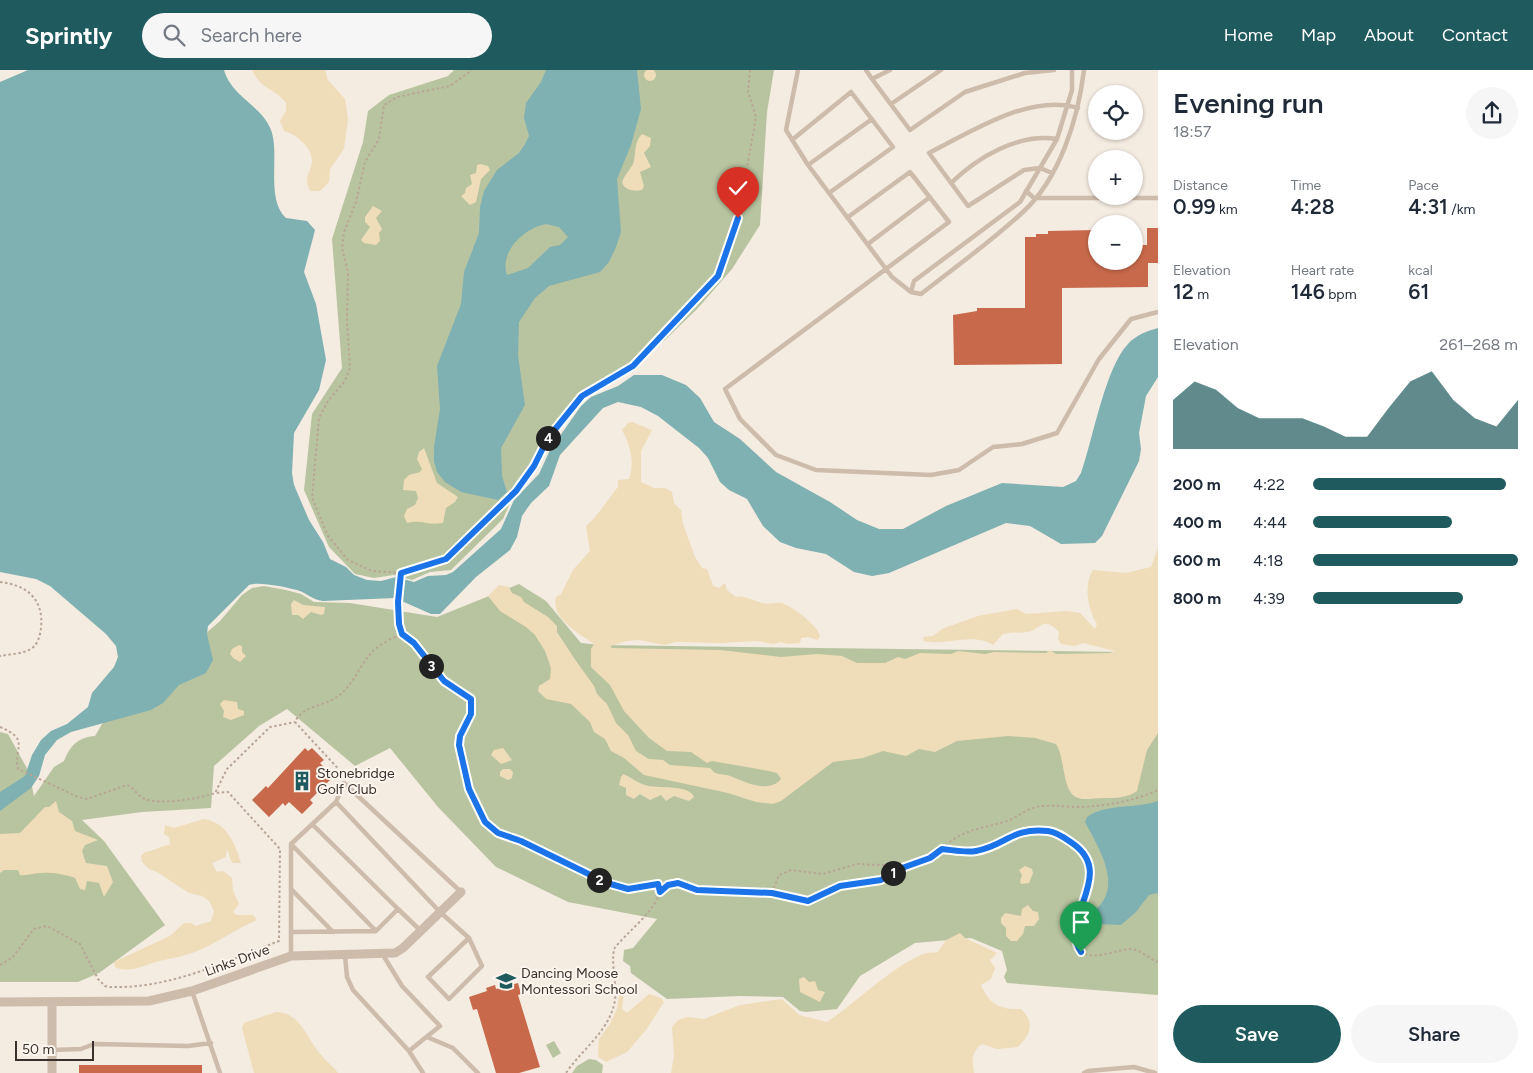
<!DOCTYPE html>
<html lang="en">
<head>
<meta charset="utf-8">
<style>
  :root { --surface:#fff; --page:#f6f6f7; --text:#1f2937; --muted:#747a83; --accent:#1f5a5e }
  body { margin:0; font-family:Figtree,sans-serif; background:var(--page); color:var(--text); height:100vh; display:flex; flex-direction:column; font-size:19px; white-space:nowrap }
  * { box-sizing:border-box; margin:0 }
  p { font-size:16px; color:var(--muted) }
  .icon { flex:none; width:28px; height:28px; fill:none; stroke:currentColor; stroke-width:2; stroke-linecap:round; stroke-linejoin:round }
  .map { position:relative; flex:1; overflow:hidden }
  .panel { display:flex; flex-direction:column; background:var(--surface); width:375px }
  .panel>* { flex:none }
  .tools { position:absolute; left:1088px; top:15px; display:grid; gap:10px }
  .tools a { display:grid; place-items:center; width:55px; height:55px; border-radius:50%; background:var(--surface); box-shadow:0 1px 4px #0004; font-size:25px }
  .scale { position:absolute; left:15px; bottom:12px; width:79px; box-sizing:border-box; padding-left:5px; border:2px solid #3b302b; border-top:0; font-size:14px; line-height:18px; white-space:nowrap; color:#3b302b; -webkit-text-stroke:4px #fbf5ee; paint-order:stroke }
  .pin { position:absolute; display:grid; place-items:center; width:42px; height:42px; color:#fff; margin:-51px -21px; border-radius:50% 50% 50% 0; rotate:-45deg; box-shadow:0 0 5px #0007 }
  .pin .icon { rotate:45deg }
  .km { position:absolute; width:25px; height:25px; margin:-12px; border-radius:50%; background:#222; color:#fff; font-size:14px; line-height:25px; text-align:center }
  .round { display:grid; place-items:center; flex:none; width:52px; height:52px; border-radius:26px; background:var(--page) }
  .headline { display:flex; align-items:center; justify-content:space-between; height:85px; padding:0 15px }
  h1 { font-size:28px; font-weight:600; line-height:38px }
  .figures { display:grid; grid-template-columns:repeat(3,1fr); gap:8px; height:85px; padding:5px 15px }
  .figures div { display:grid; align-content:center }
  .figures b { font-size:21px; font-weight:600 }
  .figures small { font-size:14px; font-weight:400 }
  .figures p { font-size:14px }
  .chart { height:140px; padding:10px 15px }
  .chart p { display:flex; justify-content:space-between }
  .chart svg { width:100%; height:90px; margin-top:5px; fill:var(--accent); opacity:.7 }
  .cta { display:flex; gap:10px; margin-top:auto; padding:10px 15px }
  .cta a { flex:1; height:58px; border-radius:30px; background:var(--accent); color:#fff; font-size:20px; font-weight:600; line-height:58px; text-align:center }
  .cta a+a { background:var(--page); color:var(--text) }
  ul { padding:0 15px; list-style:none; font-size:16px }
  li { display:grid; grid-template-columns:80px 60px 1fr; align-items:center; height:38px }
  li i { height:12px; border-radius:6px; background:var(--accent) }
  header { display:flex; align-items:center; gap:30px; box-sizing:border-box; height:70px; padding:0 25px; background:var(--accent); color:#fff }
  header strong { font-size:24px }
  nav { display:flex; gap:28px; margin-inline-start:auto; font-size:18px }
  .search { width:350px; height:45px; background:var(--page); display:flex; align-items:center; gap:12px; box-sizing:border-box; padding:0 18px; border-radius:28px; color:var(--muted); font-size:19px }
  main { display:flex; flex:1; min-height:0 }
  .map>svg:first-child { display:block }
  .green { fill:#b8c4a0 }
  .sand { fill:#efdcb8 }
  .water { fill:#7fb0b2; fill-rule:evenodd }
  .building { fill:#c8694b }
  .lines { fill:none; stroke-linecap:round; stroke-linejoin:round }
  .path { stroke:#b9a596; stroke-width:2; stroke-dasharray:2.5 2.5; stroke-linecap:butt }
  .service { stroke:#cdbbac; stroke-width:4.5 }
  .minor { stroke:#cdbbac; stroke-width:9 }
  .route-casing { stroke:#fff; stroke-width:10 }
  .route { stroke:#1a73e8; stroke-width:6 }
  .labels { text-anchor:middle; stroke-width:4; stroke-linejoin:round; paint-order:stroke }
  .poi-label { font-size:14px; fill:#3b302b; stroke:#fbf5ee; text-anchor:start }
  .street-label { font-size:14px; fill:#3b302b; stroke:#fbf5ee }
</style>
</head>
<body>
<header>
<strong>Sprintly</strong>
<div class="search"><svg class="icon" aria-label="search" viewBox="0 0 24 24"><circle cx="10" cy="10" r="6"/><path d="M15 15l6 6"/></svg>Search here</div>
<nav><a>Home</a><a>Map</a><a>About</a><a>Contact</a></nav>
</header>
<main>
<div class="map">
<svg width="1158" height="1003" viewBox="0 0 1158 1003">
  <rect width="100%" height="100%" fill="#f4ebe1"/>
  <!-- green -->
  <path class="green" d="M454,0h320l-7,42 -7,113 -28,44 -34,39 -34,33 -86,63 -66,95 -9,20 -52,51 -21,2 -18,8 -18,-5 -20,3 -19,-4 -26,-27 -25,-57 8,-76 30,-46 -10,-129 31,-97 5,-31 21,-16 59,-19z
    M519,514l27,17 35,42 19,2 522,7 36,-36v379l-151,-12 -3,-6 3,-7 -5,-19 -31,-13 -56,5 -55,33 -23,33 -31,3 -6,-1 -17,-14 -43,-1 -73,3 -36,-26 -1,-7 -7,-5 1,-11 9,-2 24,-29 -89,-17 -72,-35 -58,-60 -48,-59 -35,18 -68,-57 -28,17 -45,40 -3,42 -69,4 -60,8 22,21 61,84 -66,48 -21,9h-78v-250l8,2 21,38 5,24 20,-29 10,-6c6,-15 14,-24 31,-25l7,-12 118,-103 22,-26 10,-7 12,-2 22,4 15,4 13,8 36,1 87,14z
    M554,971l7,12 -8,5 -7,-13z
    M589,989l7,1 7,5 -1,8h-30l5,-7z"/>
  <!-- sand -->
  <path class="sand" d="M644 5a6 6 0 1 1 12 0a6 6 0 1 1-12 0Z
    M252,0h73l3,10 17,19 3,20 -4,30 -14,20 -1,13 -9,9h-9c-9,-11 0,-18 1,-30 0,-14 -16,-27 -28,-30l-4,-10 6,-10v-8c-11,-15 -25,-13 -34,-33z
    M642,64l9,4 -1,8 -6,7 7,14 -11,5 4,14 -2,4c-7,2 -17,0 -20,-7 2,-9 10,-14 12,-22 2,-10 0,-19 8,-27z
    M480,94l8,2 2,4 -9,9 -5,23 -6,3 -9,-9 4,-3 1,-5 6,-4 -2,-9 6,-2 1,-8z
    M373,136l9,5 -6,7 6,11 -3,4 1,8 -4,4 -12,-2 -3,-3 9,-13 -5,-5v-5z
    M632,352l20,8 -11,21v31l13,6h11l7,4 2,11 7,7 2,14 12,33 7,11 5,1 6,17 6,2 6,-5 2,7 9,7c6,-2 18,4 26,6 6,2 13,-1 19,0 10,2 39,24 39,34l-3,3 -9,-3 -7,1 -1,5 -12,1 -8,-2 -6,2 -17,-3 -36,2 -45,-1 -12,3 -25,-5 -12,1 -17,5 2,2 108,2 61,7 36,-3 25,2 15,7h28l13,-6 7,2 15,-6 31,1 7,-3 27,3 9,-2 52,1 4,-3 6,4 54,-1 5,-2 -32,-8 -9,3 -13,-2 -3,-5 1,-7c-17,-18 -19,-1 -32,0 -8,1 -16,0 -24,2l-10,11c-20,-13 -48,1 -69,-4l-1,-4 10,-1 9,-7 36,-13 39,-7 9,5 41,-3 13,2 15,16 2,-5c-9,-15 -14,-38 -4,-54l33,3 25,-6 7,-19v185l-11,17 -10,41c-9,7 -23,7 -34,7 -9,0 -19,3 -27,-1 -14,-7 -11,-40 -20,-53l-21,-6 -27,-2 -51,5 -22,11 -16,-3 -13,7 -23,-5 -20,7 -30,4 -52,39 -8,3 -17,-2 -28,-9 -84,-18 -20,-17 -13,-7 -6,-12 -11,-7 -4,-10 -19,-18 -25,-5 -8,-8 1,-5 11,-7 1,-11 -6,-17 -10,-16 -9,-8 -26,-16 -12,-15 11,-11 10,2 3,6 9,4 3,5 24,15 9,9v6l17,26 20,28 3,8 10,10 9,19 12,12 8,16 13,8 14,1 7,5 40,3 5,5c5,2 11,1 15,3 15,6 39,18 51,3l-4,-6c-21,-5 -43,-8 -65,-12l-5,2 -16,-11 -24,-1 -18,-13 -25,-27 -14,-26 -19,-18v-18l3,-5c-14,-10 -44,-26 -38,-47l5,-3 12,-24 17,-19 -4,-25c13,-11 21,-26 32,-39v-7l11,-1c6,-17 1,-35 -7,-49l6,-7z
    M424,378l13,35 21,14 -3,5 -9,6 -3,15c-16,3 -21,-4 -36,0l-3,-7 3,-7 8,-4 3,-7 -2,-7 -13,-1 1,-10 5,-5 11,-3 2,-3 -5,-10 2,-7z
    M294,530l9,5 22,2 -1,7 -3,1 -10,-3 -8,7 -5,-4h-6l-1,-11z
    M239,575l3,1v6l4,4 -6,6 -7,-4 -3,-4 2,-5z
    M224,630l13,2 1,7 6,2v4l-13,5 -8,-3 1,-6 -4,-7z
    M503,678l9,12 -11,4 -10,-9 3,-5z
    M503,699h7l3,3 -1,6 -4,2 -8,-4v-4z
    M623,704c8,3 14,9 22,11 11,4 45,-1 49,12l-5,4 -15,-5 -8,5 -5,-6 -11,5 -10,-6 -6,5 -8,-4v-7l-7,-3 2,-8z
    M56,731l3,11 13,9 3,10 23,9 -13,5 -3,6 4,12 21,3 6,16 -9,15 -5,-14 -12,-2 -2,9 -5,-1 -5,-11c-11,-4 -23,-6 -34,-5 -7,0 -14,3 -21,2l-2,-5h-14l-4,3v-39l20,-1 25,-26h4z
    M204,749c22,3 31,24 37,44h-9l-5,-14 -1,8 -14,6 5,9 6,-1 9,7 1,13 6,13 -6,8 4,3h16l4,5c-20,8 -37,21 -57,30 -14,6 -27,8 -41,11 -15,4 -29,13 -44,6l-1,-5 56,-26 14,-13h7l5,3 15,-5 3,-10 -5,-10 -7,-5 -13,-3 -32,-21 -8,-3 -7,-7 -1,-6 4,-4c10,-1 17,-7 25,-7l-1,-8 -5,-3 1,-9 9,3z
    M1025,796l7,3 1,4 -4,10 -8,1 -1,-3 2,-6 -3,-5z
    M1028,835l5,6 5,1 1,7 -5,7h-9l-2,8 -6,7h-6l-5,-5v-8l-5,-5v-5l4,-5 16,3 1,-7z
    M960,863l5,5 32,15 -7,7 5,8 -4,11 -10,6c8,19 19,25 40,24 14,14 10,25 -3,38l-21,2 -15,-5c-11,8 -10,17 -8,29h-303l3,-17 -2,-29 6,-7 10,-3 16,2 36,-14 42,-6 17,16 28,7c30,-20 63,-54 96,-68 5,-2 11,-1 15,-2l8,-12z
    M804,907l5,5 6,-1 3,9 7,2 -5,10 -20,-10 -1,-13z
    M620,920l4,2 -2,17 5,4 22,-19 12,4 3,4 -18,28 -19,22 -21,10 -8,-5 1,-18 11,-15 7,-15z
    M276,942c25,0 31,28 46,44 5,7 11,9 16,17h-84l-12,-45 2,-5z"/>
  <!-- water -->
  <path class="water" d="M28,0h196c8,28 40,36 48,63 7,24 -6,67 14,85l21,3 8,9 -11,42 12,32 10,56 -7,30 -25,43 -2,40 2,12 15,35 14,22 7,17 16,8 8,8 13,5 14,1 15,-4 18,5 14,-6 18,-1 7,-3 48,-43 13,-29 25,-26 11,-24 31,-44 10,-9 27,-11 16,-11h28l24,10 14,13 14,24 26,17 36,33 54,30 27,18 22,9h24l43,-23 56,-23 61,4 13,-6 5,-8c12,-34 24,-105 47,-129 8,-9 19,-13 30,-16v49l-12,19 -7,37 2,16 -2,12 -37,75 -7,7 -34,1 -31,-18 -24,-3 -117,50 -17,3 -18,-4 -28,-18 -30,-6 -16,-6 -17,-16 -16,-27 -18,-9 -9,-8 -12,-24 -9,-10 -41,-32 -17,-9 -23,-5 -15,6 -43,47 -11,31 -18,17 -9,13 -5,21 -7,13 -34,27 -36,37h-9l-36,-16 -72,3c-11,-1 -16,-8 -26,-11 -10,-3 -40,-9 -48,-5l-41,41 -1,8 6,26 -7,13 -27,12 -16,18 -12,7 -80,22 -14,8 -12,15 -6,21 -8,12 -31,23v-19l25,-16 7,-21 9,-15 10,-9 16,-7 21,-17 4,-14 22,-26 4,-10 -2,-11 -10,-12 -56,-48 -14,-7 -36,-7v-490z
    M546,0h91l4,39 -10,36 -14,34 4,53 -5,15 -7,15 -9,10 -51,14 -14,12 -16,24 -1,33 7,50 -24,43 1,28 5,16 -9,8 -37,-8 -16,-10 -8,-10 -3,-11v-14l6,-38 -3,-43 24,-62 3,-32 15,-39 1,-26 4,-16 13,-21 22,-17 6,-9 4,-8 -5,-18 2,-15 15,-21zM546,154l13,3 9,10 -8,8 -10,2 -22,21 -21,7c-8,-23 17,-47 39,-51z
    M1158,731v92l-9,2 -13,17 -15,13 -23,-1 -13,5 1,-12c4,-6 11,-7 15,-13 19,-24 -4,-59 -16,-82l2,-5c20,-14 48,-8 71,-16z"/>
  <!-- building -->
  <path class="building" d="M1147,158h11v35h-10v24l-86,1v76l-108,1 -1,-50 24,-4v-3h48v-71h11v-3h12v-3l48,-1v31h38v-16h13z
    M305,678l3,3 4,-3 12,12 -4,3 13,14 -23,23 3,3 -11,11 -13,-12 -4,4 -2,-3 -14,14 -17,-17 14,-14 2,2z
    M518,913l3,11 -3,1 22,72 -21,6h-23l-19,-64 -4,1 -4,-13 18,-6 -1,-3 9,-3 1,4z
    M79,995h123v8h-123z"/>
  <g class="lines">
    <!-- path -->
    <path class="path" d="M401,503l-29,-2 -24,-11 -20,-24 -16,-38 7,-80 9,-17 17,-20 5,-13 -3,-47 1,-49 -6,-24 2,-16 12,-30 9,-40 14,-23 5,-34 13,-8 53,-11 22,-16
      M0,512c27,3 44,17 41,46 -1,8 -3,16 -10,21 -9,5 -21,5 -31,7
      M402,564l-4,-32 3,-29 45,-14 70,-68 18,-25 14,-29 34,-41 51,-30 85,-90 20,-58 18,-101 -8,-25 2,-22
      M0,657c31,13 13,20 18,42l60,28 9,2 40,-14c7,2 10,11 18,14 15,6 54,0 70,-6l12,-24 43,-42 25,-5
      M344,705l-49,-53c7,-16 29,-16 42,-25 16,-11 22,-31 35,-45 8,-8 20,-14 30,-18l12,9 30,38 27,18v16l-11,21 -1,9 10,44 16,33 13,11 23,8 86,42 21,6 30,-5 2,3c0,22 -35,46 -46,62 -3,17 3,34 1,51 -5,31 -33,49 -49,73
      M942,779c18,-19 38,-20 62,-27 14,-4 23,-15 38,-16 12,-1 25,1 38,1 27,-1 54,-6 78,-17
      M660,822l8,-7 10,-2 19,7 75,3 36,8 32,-15 41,-5 21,-14 29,-9 11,-9c11,1 23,4 34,2 28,-4 42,-28 75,-20 7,2 14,7 20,11 48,32 -15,82 9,108 12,13 36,-1 51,-1 10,1 18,10 27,13
      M772,823l7,-18 12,-5 32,4 34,-10 47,2
      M0,895l12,-7 22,-29 13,-3 33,18 18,35 7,7 5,1c60,2 114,-25 169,-46l1,-92 -52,-57 -13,1"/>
    <!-- service -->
    <path class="service" d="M798,0l-12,60 22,35 84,112 19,15
      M866,0l6,9 18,-9
      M1072,0v20l-15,49 -37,63 -106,79 -3,11 10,2c34,-27 70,-52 102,-82 37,-34 55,-93 61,-142
      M872,9l38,51 55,-38 60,-19 29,-3
      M891,34l50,-34
      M792,70l59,-48 42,55 -64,46
      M808,95l64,-46
      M1052,103l-12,-5 -16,2 -56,36 -39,-53c42,-21 101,-60 149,-45
      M951,113c27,-26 67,-50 106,-44
      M1026,121l8,7h124
      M848,147l62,-45 39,50 -224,167 15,30 36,36 40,15 115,5 28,-5 34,-23 29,-3 35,-11 42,-74 32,-40 27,-7
      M868,174l62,-47
      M336,732l104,110 29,26 13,28 -33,33 -21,-22 41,-39
      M312,754l86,85
      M291,774l85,87
      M291,819l42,43
      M291,862l85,-1 22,-22 23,22
      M345,885l2,22 6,13 56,61 31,-25 -38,-40 -19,-31
      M291,886v-112l45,-42 8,-19 117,109
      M192,921l28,82
      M427,967l26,11 25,25
      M52,980l29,-1 13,-5 94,2 23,-3
      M409,981l14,22
      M1084,1003l4,-2 46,-4 21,6"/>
    <!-- minor -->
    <path class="minor" d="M0,932l149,-1 43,-10 99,-35 104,-3 8,-5 58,-56
      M52,932v71"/>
  </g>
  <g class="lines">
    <defs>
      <path id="route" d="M738,148l-20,58 -85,90 -51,30 -34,42 -14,28 -18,25 -70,68 -45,14 -3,29 1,22 3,10 12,9 30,38 27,18v15l-11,22 -1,9 10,44 16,33 13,11 23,8 86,42 21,6 30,-5 2,8 8,-7 10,-2 19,7 75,3 36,8 32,-15 41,-6 21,-12 28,-10 12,-9c11,1 24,4 34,2 30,-5 35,-24 72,-20 9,1 17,7 24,12 46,31 -14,75 9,109"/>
    </defs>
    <!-- route casing -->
    <use href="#route" class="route-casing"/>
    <!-- route -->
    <use href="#route" class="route"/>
  </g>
  <!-- icons -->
  <defs>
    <symbol id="building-bare" viewBox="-9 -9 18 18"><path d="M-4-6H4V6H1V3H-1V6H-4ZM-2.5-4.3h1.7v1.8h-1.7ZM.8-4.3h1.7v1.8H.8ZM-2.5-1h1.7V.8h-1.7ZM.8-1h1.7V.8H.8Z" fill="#1f5a5e" stroke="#fbf5ee" stroke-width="2.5" paint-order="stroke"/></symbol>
    <symbol id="school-bare" viewBox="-9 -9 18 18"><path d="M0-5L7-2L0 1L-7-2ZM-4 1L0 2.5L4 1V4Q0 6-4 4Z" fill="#1f5a5e" stroke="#fbf5ee" stroke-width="2.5" paint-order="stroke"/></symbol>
  </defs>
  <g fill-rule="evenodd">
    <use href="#building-bare" x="288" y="697" width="28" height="28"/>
    <use href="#school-bare" x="492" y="897" width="28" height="28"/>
  </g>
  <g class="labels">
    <!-- poi labels -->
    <g class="poi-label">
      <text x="317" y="708">Stonebridge<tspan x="317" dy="16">Golf Club</tspan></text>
      <text x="521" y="908">Dancing Moose<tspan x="521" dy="16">Montessori School</tspan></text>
    </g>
    <!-- street labels -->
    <g class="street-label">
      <text transform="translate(237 890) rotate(-20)" y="5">Links Drive</text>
    </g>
  </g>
</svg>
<div class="tools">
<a><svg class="icon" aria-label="locate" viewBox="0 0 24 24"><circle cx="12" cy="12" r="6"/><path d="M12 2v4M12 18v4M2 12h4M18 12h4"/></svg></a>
<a>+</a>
<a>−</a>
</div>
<div class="scale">50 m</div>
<div class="pin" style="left:1081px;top:882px;background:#1e9e55"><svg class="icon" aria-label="arrive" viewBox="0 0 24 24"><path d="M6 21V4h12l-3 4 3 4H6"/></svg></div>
<div class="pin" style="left:738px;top:148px;background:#d93025"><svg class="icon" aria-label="check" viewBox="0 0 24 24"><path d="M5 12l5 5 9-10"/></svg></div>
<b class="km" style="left:893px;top:803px">1</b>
<b class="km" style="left:599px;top:810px">2</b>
<b class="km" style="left:431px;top:596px">3</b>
<b class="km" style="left:548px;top:368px">4</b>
</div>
<section class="panel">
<div class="headline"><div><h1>Evening run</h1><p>18:57</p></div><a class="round"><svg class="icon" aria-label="share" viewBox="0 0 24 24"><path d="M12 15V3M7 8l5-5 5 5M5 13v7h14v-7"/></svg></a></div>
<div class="figures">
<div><p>Distance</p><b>0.99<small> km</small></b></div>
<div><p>Time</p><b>4:28</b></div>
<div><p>Pace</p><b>4:31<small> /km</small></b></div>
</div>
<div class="figures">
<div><p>Elevation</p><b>12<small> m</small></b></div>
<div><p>Heart rate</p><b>146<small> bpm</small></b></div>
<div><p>kcal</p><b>61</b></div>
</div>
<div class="chart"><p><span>Elevation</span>261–268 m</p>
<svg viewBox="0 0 160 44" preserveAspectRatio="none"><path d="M0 44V20L10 11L20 15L30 24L40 29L50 29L60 29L70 33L80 38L90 38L100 24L110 11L120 6L130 20L140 29L150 33L160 20V44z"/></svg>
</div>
<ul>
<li><b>200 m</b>4:22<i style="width:94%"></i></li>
<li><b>400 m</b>4:44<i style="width:68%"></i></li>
<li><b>600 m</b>4:18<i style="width:100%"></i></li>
<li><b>800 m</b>4:39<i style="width:73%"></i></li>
</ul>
<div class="cta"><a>Save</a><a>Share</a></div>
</section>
</main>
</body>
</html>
